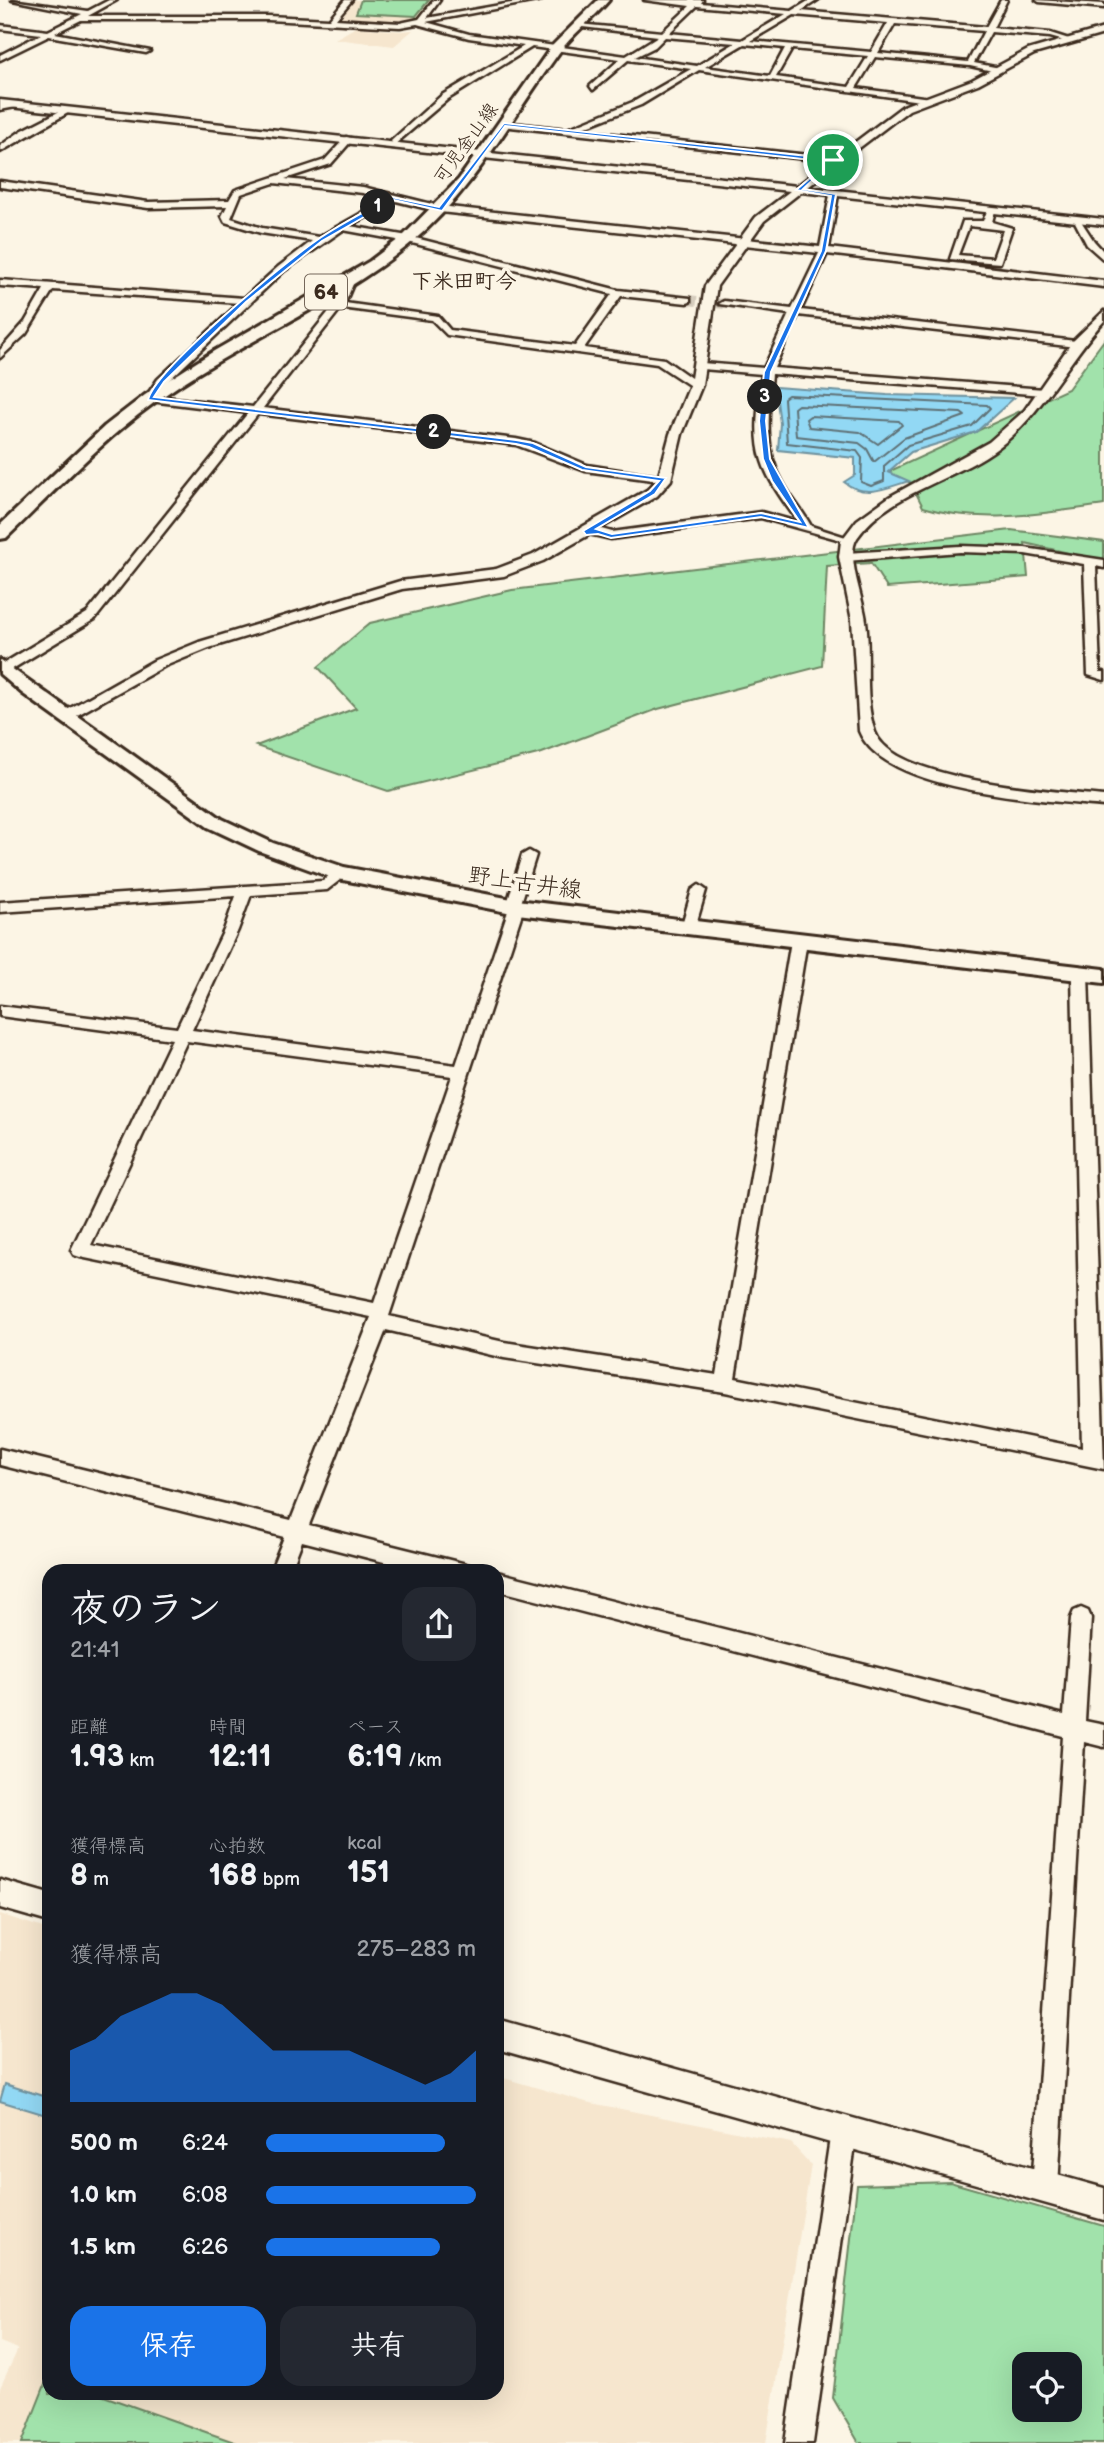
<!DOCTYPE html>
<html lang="ja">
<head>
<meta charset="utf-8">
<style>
  :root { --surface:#171b24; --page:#242831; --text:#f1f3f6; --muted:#9ea1a6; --accent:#1a73e8 }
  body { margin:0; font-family:"Balsamiq Sans","Klee One",sans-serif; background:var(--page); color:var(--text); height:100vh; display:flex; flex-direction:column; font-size:26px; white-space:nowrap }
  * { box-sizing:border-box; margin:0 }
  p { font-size:23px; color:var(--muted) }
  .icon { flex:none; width:38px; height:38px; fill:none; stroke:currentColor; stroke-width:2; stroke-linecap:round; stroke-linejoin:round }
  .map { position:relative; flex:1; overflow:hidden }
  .drawer { position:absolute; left:42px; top:1564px; width:462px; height:836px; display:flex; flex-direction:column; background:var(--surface); border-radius:21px; box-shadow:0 7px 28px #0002 }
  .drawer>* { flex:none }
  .fabs { position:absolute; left:1012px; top:2352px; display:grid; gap:14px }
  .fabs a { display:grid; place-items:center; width:70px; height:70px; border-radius:14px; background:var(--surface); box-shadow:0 7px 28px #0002; font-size:35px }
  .pin { position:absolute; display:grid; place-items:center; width:60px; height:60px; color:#fff; margin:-30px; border:4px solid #fff; border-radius:50%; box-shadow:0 2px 7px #0007 }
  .km { position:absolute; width:35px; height:35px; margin:-18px; border-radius:50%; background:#222; color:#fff; font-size:19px; line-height:35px; text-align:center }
  .round { display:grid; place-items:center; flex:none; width:74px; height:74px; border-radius:21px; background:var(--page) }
  .overview { display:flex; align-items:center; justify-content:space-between; height:119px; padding:0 28px }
  h1 { font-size:38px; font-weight:800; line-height:52px }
  .stats { display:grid; grid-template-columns:repeat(3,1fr); gap:10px; height:119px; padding:7px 28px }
  .stats div { display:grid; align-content:center }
  .stats b { font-size:30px; font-weight:800 }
  .stats small { font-size:19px; font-weight:400 }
  .stats p { font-size:19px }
  .chart { height:196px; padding:14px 28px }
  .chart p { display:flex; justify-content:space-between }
  .chart svg { width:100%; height:126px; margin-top:7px; fill:var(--accent); opacity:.7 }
  .cta { display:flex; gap:14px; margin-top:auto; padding:14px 28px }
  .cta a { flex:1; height:80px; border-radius:21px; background:var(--accent); color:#fff; font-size:28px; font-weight:800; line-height:80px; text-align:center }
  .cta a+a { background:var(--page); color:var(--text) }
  ul { padding:0 28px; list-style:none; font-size:23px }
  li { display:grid; grid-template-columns:112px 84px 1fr; align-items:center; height:52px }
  li i { height:18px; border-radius:9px; background:var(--accent) }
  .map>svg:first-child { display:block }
  .built { fill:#f6e6ce }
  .green { fill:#a1e2ab; stroke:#6e8664; stroke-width:2; fill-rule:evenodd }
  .water { fill:#92d8f4; stroke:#6f929e; stroke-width:2 }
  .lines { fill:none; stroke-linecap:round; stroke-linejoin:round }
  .shore { stroke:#5e7074; stroke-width:2 }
  .minor-tunnel { stroke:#d5ccbd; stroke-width:10; stroke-dasharray:10 5; stroke-linecap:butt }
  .minor-casing { stroke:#3b2a1e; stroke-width:5 }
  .tertiary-casing { stroke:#3b2a1e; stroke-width:5 }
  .secondary-casing { stroke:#3b2a1e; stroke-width:6 }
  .primary-casing { stroke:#3b2a1e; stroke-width:6 }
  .minor { fill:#fcf5e5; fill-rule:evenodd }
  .tertiary { fill:#fcf5e5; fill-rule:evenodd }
  .secondary { fill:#fcf5e5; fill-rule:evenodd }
  .primary { fill:#fcf5e5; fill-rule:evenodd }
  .route { fill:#1a73e8; stroke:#fff; stroke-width:2; fill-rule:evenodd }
  .labels { text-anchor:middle; stroke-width:7; stroke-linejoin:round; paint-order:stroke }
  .far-street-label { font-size:19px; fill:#3b2a1e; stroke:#fcf5e5 }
  .far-quarter-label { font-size:21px; font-weight:bold; fill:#3b2a1e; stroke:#fcf5e5 }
  .shield { fill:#fcf5e5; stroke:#75675a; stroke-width:2 }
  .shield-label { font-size:21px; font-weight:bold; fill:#3b2a1e }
  .street-label { font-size:23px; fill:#3b2a1e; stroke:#fcf5e5 }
</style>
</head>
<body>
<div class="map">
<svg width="1104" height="2443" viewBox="0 0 1104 2443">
  <rect width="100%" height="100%" fill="#fcf5e5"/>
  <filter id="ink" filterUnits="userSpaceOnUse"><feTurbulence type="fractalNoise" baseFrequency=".0143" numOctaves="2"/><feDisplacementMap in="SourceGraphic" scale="14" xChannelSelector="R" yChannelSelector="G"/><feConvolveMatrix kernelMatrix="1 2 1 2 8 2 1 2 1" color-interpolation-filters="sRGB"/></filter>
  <g filter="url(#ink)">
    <!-- built -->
    <path class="built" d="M352,0h83l-14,19 -22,5 -64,-3z
      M356,27l44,4 13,-1 -19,16 -59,-7z
      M0,1914l49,16v464h448v-318l89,26 205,41 20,22 -45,278h-766v-55l18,-39 -18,-7z"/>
    <!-- green -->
    <path class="green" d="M361,0h68l-13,16 -60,-3z
      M1104,340v165c-58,8 -124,20 -181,2l-12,-24 -23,-11 180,-83z
      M1011,530l93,12v19l-79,-18 3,34 -141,11 -16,-25 -44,3 -5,100 -164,43 -116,44 -154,38 -132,-45 100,-38 -38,-41 52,-44 142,-33z
      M950,2182l154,44v217h-245l-26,-45 24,-213zM1024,2364h45v46h-45z
      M48,2377l1,17h49l139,49h-215z"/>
    <!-- water -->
    <path class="water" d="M775,387l112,8 127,3 -38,34 -65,20 -23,20 21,9c-23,7 -44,18 -65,1l11,-7v-17l-77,-8 2,-27z
      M5,2084l44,14v18l-49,-15z"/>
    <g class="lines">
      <!-- shore -->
      <path class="shore" d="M788,395l199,10 3,3 -18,18 -64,19 -24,21v15l-13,5 -10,-4 1,-24 -5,-7 -70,-8 -3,-45z
        M798,405l163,8 4,3 -61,22 -30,24 -7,-13 -8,-6 -63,-7 -2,-28z
        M810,416l89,5 3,4 -24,19 -18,-12 -51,-5 -3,-8z"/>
      <!-- minor-tunnel -->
      <path class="minor-tunnel" d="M687,300l37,4"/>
      <defs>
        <path id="minor" d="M12,0l76,11 21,-11h8l-29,16h180l61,3 16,-19h7l-16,19 64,4 19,-4 15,-19h6l-13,18 101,-18h14l-116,22 43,12 157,22 32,-20 -84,-10 4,-2 84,8 28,-26 -46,-6h59l-2,3 91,8 18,-11h8l-17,11 185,16 15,-27h6l-14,28 57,5 22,7 -4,2 -18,-5 -59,-5 -17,31 26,5 -3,4 -27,-6 -95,-9 -19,31 74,10 -3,4 -228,-32 -58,35 -64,25 259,28 -3,4 -332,-36 3,-4 63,7 68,-28 56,-32 -63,-9 -35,30 -3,-4 30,-27 -88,-12 -84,52 -54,46 -3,-4 51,-46 82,-49 -55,-8 -52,-14 -17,3 -132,-7h-187l-26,13 95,18 -4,2 -97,-17 -49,24v-5l41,-21 -41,-5v-4l48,6 34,-17zM697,6l89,8 -44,26 -73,-7zM794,15l94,8 -17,29 -121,-11zM895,24l89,7 -16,31 -90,-9zM665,37l70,6 -38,23 -62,-9 20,-10zM744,44l41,4 -15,28 -65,-9zM792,49l76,7 -19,31 -73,-10z
          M1036,0l68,4v4l-65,-6z
          M18,102l3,4 -21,4v-4z
          M66,108l7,2 -73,42v-6l21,-15z
          M346,137l7,2 -22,25 -46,15 78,8 77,19 380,41 10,-52 4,-3 4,3 -9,53 275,33v6l-277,-33 -26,56 275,31 5,3 -5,3 -278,-32 -24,53 270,21 5,3 -5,3 -272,-21c-3,36 -9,74 10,107 8,16 21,30 29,45l41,13v4l-91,-25 -150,21 -31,-7 18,-4 14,4 149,-20 37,10c-13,-19 -29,-39 -36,-61 -9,-26 -3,-60 0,-87l-60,-5 -5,-3 5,-3 62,5 25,-54 -70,-10 5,-3 68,8 27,-56 -379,-41 -44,-11 -46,25 58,10 210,54 72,8v4l-3,1 -66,-7 -37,52 80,11 37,26 -9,2 -35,-23 -210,-29 -15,-15 -91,-12 -78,100 253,31 19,4 52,22 77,12 6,3 -2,2 -83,-11 -69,-26 -258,-31 -163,205 -86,52h-8v-6l86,-52 161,-200 -98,-12 -5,-3 13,-19 81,-76 -186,-13 -27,44 -26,24v-8l25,-28 19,-33 -44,-3v-6l244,18 34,-31 34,-26 -51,-8 -36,-11 -3,-6 5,-10 -79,2 -148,-21v-6l148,21 81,-2 6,-10 90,-30zM274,183l89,10 24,6 -68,38 -57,-9 -31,-10 10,-24zM343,230l65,12 204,52 -37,52 -125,-16 -12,-14 -93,-13 11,-26 -5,-3 -5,3 -11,27 -82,103 -96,-11 9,-13 118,-112z
          M991,208l4,3 -3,11 20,6 -12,35 -50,-4 13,-38h20l4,-10zM969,226l34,4 -10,28 -35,-3z
          M1073,218h6l15,23 10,11v8l-17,-15z
          M960,546l65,2 79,12v8l-8,-2 4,106h4v8l-16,-5 -4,-111 -59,-10 -65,-2 -114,9 -6,-4 6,-4z
          M529,851l7,4 -15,48 3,4 -135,409 115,26 213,33 74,-434 8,-5 8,5 -72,437 347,70 -10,-475 8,-5 8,5 16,496 -379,-77 -221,-34 -118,-28 -77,195 153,38 7,2 3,7h-49l-121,-31 -12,31h-20l14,-35 -284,-72v-16l291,71 80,-203 -291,-60 -6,-2 -3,-5 101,-211 -172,-23v-10l177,22 47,-98 12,-34 -236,16v-10l323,-21 12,-11h10v6l-18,14 -76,5 -13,35 -46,100 264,35 52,-154 -2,-4 16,-52zM187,1041l265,35 -78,227 -283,-58z
          M699,885l7,5 -11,38 -2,3h-10l-2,-3 11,-38z
          M497,1572l567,143 7,-97 3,-7 7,-3 7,3 3,7 -6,103 19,4v22l-20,-5 -26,445 -4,9 -9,4 -9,-4 -4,-9 31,-451 -566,-146z
          M844,2118l9,4 4,9 -44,312h-28l46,-312 4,-9z"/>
        <path id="tertiary" d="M1104,28v6l-70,20 -56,30 -69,26 -101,77 296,32v6l-303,-33 -37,29 -47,65 -15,99 -20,49 -11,46 -14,16 -114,65 -39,15 -102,13 -193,59 -44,18 -93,52h-12l-2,-3 97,-55 44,-18 201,-61 96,-12 37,-14 114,-65 11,-11 12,-45 20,-49 15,-99 51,-69 34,-26 -790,-85v-6l797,86 106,-80 69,-26 56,-30z
          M1104,311v10c-37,40 -61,92 -105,126 -43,33 -110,45 -142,91 -12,18 7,62 9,83 5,35 -3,77 9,111 18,50 182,59 229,64v10c-58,-6 -220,-13 -245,-75l-7,-111 -13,-63 2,-16 16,-21 32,-23 100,-55 35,-31 48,-69z
          M0,1880l49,14v28l-49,-14z
          M497,2019l607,169v32l-607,-171z"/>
        <path id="secondary" d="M0,660l222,159 51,24 71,24 173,33 587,69v14l-587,-69 -184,-36 -74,-27 -51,-24 -186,-134 -22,-19z"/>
        <path id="primary" d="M598,0h11c-16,19 -37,34 -51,54 -47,64 -84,137 -146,188 -75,63 -176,101 -257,160 -54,39 -101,90 -149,136l-6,1v-14l105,-99 40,-31 69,-44 156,-90 33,-25 56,-57 93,-133z"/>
      </defs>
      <!-- minor casing -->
      <use href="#minor" class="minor-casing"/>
      <!-- tertiary casing -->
      <use href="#tertiary" class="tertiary-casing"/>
      <!-- secondary casing -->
      <use href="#secondary" class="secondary-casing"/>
      <!-- primary casing -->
      <use href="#primary" class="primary-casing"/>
      <!-- minor -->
      <use href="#minor" class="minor"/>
      <!-- tertiary -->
      <use href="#tertiary" class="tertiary"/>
      <!-- secondary -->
      <use href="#secondary" class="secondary"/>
      <!-- primary -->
      <use href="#primary" class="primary"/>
    </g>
  </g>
  <!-- route -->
  <path class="route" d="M504,123l331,36 -32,30 33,5 -10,57 -55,121 -5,49 4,38 39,69 -48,-11 -150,21 -13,-4 -12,1 -3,-4 67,-40 9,-10 -77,-11 -53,-23 -13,-3 -368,-44c6,-30 137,-138 169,-160 23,-16 50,-29 74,-43l48,10zM505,126l324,36 -33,28 35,6 -10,55 -57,121 -5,49 4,38 9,22 28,41 -39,-9 -149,21 -16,-5 59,-35 11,-16 -80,-11 -53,-24 -17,-3 -362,-43 10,-15 82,-80 76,-61 72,-41 48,11z"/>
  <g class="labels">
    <!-- far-street labels -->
    <g class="far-street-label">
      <text transform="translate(465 143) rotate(-54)" y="7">可児金山線</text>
    </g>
    <!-- far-quarter labels -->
    <g class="far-quarter-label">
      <text x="464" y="288">下米田町今</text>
    </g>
    <!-- shield labels -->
    <rect class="shield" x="305" y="274.5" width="42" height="35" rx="5"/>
    <g class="shield-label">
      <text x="326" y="299">64</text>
    </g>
    <!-- street labels -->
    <g class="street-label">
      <text transform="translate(525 882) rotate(8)" y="8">野上古井線</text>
    </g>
  </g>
</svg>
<div class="fabs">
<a><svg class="icon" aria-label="locate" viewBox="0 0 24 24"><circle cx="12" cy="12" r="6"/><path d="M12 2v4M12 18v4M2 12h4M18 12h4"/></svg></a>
</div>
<div class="pin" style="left:833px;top:160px;background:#1e9e55"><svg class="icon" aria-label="arrive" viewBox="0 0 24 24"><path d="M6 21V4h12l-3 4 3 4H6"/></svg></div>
<b class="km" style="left:378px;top:207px">1</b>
<b class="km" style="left:434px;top:432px">2</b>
<b class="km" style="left:765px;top:397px">3</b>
<section class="drawer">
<div class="overview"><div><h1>夜のラン</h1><p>21:41</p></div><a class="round"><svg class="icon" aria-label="share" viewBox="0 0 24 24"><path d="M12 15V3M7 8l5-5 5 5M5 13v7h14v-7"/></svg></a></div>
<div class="stats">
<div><p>距離</p><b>1.93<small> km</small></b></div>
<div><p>時間</p><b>12:11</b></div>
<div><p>ペース</p><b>6:19<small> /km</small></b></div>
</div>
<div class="stats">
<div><p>獲得標高</p><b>8<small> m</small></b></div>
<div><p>心拍数</p><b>168<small> bpm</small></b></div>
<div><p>kcal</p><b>151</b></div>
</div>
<div class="chart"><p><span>獲得標高</span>275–283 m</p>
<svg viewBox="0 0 160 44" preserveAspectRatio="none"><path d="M0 44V26L10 22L20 14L30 10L40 6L50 6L60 10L70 18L80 26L90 26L100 26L110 26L120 30L130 34L140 38L150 34L160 26V44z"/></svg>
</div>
<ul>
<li><b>500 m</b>6:24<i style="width:85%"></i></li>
<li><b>1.0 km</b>6:08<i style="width:100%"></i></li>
<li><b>1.5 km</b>6:26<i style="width:83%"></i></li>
</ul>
<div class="cta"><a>保存</a><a>共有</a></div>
</section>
</div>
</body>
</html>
